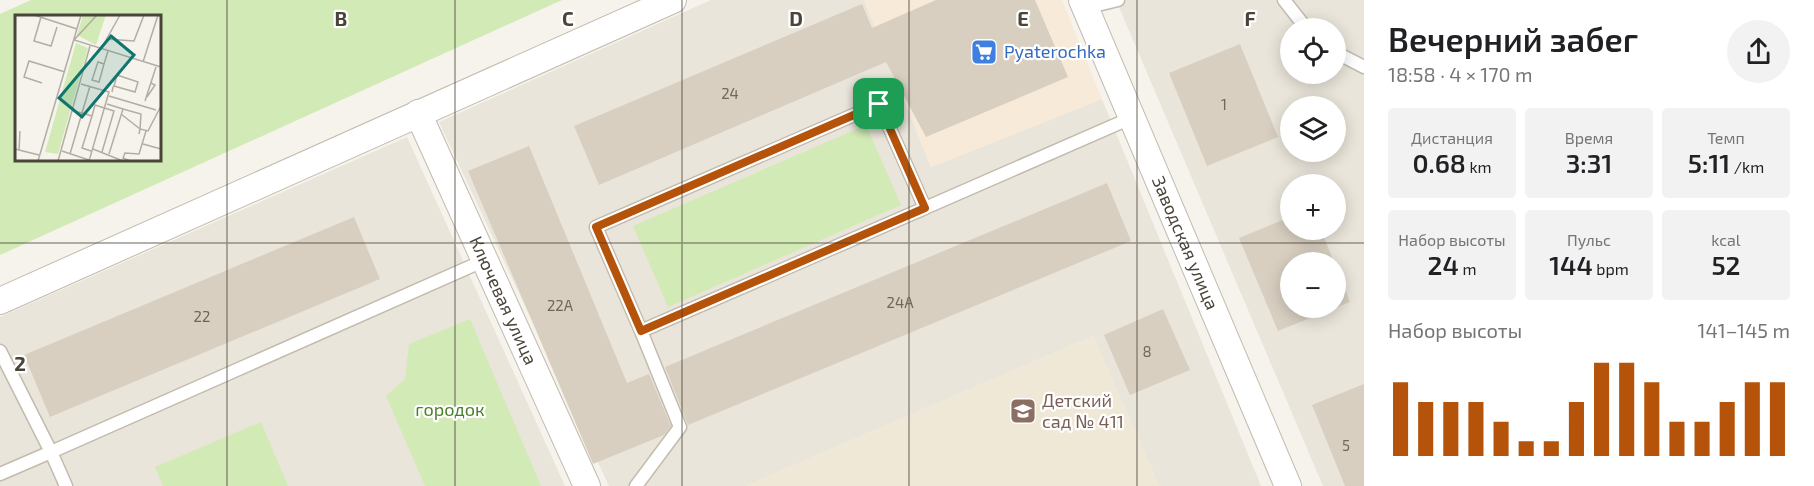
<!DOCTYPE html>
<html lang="ru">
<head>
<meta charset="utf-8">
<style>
  :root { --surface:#fff; --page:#f2f2f2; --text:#202124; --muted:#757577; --accent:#b45309 }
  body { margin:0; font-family:"Exo 2",sans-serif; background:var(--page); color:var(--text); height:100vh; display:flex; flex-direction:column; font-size:22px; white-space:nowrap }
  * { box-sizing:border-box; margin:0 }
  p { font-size:20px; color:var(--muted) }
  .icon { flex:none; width:33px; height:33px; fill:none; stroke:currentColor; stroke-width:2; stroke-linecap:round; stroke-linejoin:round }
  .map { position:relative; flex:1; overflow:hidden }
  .panel { display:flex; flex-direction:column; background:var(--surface); width:450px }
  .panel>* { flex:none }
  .buttons { position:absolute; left:1280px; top:18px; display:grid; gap:12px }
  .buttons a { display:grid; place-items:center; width:66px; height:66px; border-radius:50%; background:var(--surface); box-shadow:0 3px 15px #0003; font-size:30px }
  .pin { position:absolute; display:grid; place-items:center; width:51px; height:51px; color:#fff; margin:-26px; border-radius:12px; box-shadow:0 3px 9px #0006 }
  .round { display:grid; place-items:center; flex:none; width:63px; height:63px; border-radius:32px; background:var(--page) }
  .summary { display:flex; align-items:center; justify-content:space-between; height:102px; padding:0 24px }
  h1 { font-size:33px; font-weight:600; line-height:45px }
  .figures { display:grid; grid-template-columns:repeat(3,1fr); gap:9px; height:102px; padding:6px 24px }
  .figures div { display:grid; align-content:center; border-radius:6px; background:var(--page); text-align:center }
  .figures b { font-size:26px; font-weight:600 }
  .figures small { font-size:16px; font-weight:400 }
  .figures p { font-size:16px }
  .chart { height:168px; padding:12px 24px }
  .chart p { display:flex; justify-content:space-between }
  .chart svg { width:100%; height:108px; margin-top:6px; stroke:var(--accent); stroke-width:6 }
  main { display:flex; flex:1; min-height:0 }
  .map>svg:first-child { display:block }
  .residential { fill:#eae5da; fill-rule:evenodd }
  .commercial { fill:#f7ead8 }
  .education { fill:#efe8d6 }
  .green { fill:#d2eab5; fill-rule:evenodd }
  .building { fill:#d8cfc1 }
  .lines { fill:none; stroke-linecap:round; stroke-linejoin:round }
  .service-casing { stroke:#c2bbae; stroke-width:15 }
  .minor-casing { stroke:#c2bbae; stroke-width:28 }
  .service { stroke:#fff; stroke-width:12 }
  .minor { stroke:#fff; stroke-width:26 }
  .route-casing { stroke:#fff; stroke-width:12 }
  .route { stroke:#b45309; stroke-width:8 }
  .grid { fill:none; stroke:#4b4439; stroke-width:1.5; stroke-opacity:0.55 }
  .labels { text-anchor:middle; stroke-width:4.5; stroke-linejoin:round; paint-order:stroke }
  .number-label { font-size:15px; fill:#6e675b }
  .shop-label { font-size:18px; fill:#366cbe; stroke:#fff; text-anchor:start }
  .street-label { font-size:18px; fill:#4b4439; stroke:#fff }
  .education-label { font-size:18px; fill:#785e54; stroke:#fff; text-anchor:start }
  .park-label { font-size:18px; fill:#4a7f2a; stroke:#fff }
  .inset-road { fill:none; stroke:#b2ada4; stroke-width:1.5 }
  .view { fill:#0f766e; fill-opacity:0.15; stroke:#0f766e; stroke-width:3 }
  .inset-edge { fill:none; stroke:#4b4439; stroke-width:3 }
  .grid-label { font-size:20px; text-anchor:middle; font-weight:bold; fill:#4b4439; stroke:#fff; stroke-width:4.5; stroke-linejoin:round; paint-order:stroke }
</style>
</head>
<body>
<main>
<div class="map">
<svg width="1364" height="486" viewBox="0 0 1364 486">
  <rect width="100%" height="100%" fill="#f6f3ec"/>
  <!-- residential -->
  <path class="residential" d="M711,0h153l67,167 171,-68 159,387h-102l-66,-150 -347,150h-137l-170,-364z
    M1116,0h248v486h-41zM1290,28h45v46h-45zM1290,106h45v46h-45zM1290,184h45v46h-45zM1290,262h45v46h-45z
    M407,137l158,349h-565v-169z"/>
  <!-- commercial -->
  <path class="commercial" d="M864,0h198l40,99 -171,68z"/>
  <!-- education -->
  <path class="education" d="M1093,336l66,150h-413z"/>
  <!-- green -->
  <path class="green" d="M31,0h531l-562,255v-241zM16,16h143v143h-143z
    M866,125l35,80 -233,102 -35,-81z
    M470,319l71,167h-116l-39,-90 19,-17 4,-35z
    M261,422l27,64h-125l-8,-19z"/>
  <!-- building -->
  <path class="building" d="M936,0h99l33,77 -142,60 -40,-75 -287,123 -25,-59 288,-122 10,24z
    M1240,44l38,93 -71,29 -38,-93z
    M529,146l98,237 22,-9 22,52 -7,9 -71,29 -125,-293z
    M1107,183l24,58 -443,184 -23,-58z
    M354,217l26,62 -330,138 -26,-62z
    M1290,217v13h31l13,32h-44v46h45v-44l15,38 -72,29 -39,-93z
    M1163,309l27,61 -60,25 -26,-60z
    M1364,384v102h-19l-33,-81z"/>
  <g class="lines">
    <defs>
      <path id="service" d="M1284,0l22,28
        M1085,8l33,-8
        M1335,52l29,15
        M925,208l-284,123 -45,-104 283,-123 46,104 206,-90
        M0,351l51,101 432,-191
        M0,474l51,-22 15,34
        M636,486l44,-59 -39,-96"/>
      <g id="minor">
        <path id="s1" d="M1082,0l206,486"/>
        <path id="s2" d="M418,113l169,373"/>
        <path d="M0,301l673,-301"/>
      </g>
    </defs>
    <!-- service casing -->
    <use href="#service" class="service-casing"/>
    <!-- minor casing -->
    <use href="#minor" class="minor-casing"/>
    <!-- service -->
    <use href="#service" class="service"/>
    <!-- minor -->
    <use href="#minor" class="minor"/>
  </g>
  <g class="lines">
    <defs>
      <path id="route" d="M879,104l46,104 -284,123 -45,-104z"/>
    </defs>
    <!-- route casing -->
    <use href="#route" class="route-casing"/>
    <!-- route -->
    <use href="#route" class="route"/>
  </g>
  <!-- grid -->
  <path class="grid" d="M227,0v486M455,0v486M682,0v486M909,0v486M1137,0v486M0,243h1364"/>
  <!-- icons -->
  <defs>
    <symbol id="supermarket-square" viewBox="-11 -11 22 22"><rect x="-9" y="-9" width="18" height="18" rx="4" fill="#3f7fe0" stroke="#fff"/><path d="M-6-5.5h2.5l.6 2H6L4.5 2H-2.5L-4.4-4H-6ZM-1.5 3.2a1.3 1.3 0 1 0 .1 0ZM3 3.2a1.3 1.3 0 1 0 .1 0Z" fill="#fff"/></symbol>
    <symbol id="school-square" viewBox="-11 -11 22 22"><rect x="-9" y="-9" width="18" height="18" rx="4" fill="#8d6e63" stroke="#fff"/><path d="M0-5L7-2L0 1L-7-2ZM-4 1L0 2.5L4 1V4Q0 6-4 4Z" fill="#fff"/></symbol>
  </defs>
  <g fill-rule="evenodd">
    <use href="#supermarket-square" x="969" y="37" width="30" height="30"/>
    <use href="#school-square" x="1008" y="396" width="30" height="30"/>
  </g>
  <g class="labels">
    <!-- number labels -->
    <g class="number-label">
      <text x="730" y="99">24</text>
      <text x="1224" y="110">1</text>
      <text x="900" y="308">24А</text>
      <text x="560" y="311">22А</text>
      <text x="202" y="322">22</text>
      <text x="1147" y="357">8</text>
      <text x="1346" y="451">5</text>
    </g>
    <!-- shop labels -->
    <g class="shop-label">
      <text x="1004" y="58">Pyaterochka</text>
    </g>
    <!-- street labels -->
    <g class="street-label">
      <text dy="6" stroke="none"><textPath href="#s1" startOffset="264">Заводская улица</textPath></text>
      <text dy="6" stroke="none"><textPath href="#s2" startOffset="206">Ключевая улица</textPath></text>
    </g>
    <!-- education labels -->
    <g class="education-label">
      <text x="1042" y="407">Детский<tspan x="1042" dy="21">сад № 411</tspan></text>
    </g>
    <!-- park labels -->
    <g class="park-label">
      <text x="450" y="416">городок</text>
    </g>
  </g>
  <!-- overview -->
  <g transform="translate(15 15)">
    <rect width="146" height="146" fill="#f6f3ec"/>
    <path d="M68,0h23l-10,30 -19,-10zM61,28l12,5 -30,106 -13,-2z" fill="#d2eab5"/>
    <path class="inset-road" d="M19,0l43,14M82,0l-23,25 87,27M26,2l-7,24 17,5 6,-19M91,24l28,2 10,-26M86,34l19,-34M128,47l15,-47M89,49l-5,18 -7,-2 6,-18 6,2 4,-13M27,68l-18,-6 5,-16 36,11M66,69l28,8 -20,69M97,77l1,-5 1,-1 3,-11 21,7 -3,10 -21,-6M94,81l47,14M132,82l8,-12 -4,-2M130,86l11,-34M92,89l16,5 -14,45M108,94l18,5 -1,15 8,2 13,-25M58,96l9,2 8,-27M106,99l19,15 -1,5M77,101l3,-11 19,6 -12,41M128,129l18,5M0,134l24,6M78,134l30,12M4,135l1,-19M47,136l27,9M55,139l12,-41 10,3 -10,32 9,3M23,146l43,-146M43,146l32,-115M115,146l-7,-3 2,-5 14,1 7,-23"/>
    <path class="view" d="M96,21l23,19 -52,62 -23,-19z"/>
    <rect width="146" height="146" class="inset-edge"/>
  </g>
  <g class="grid-label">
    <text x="341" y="26">B</text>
    <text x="568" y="26">C</text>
    <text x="796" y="26">D</text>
    <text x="1023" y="26">E</text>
    <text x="1250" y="26">F</text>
    <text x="20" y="371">2</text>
  </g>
</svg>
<div class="buttons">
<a><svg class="icon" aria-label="locate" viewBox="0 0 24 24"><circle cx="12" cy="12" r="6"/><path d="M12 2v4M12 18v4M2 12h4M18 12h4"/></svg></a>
<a><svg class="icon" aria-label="layers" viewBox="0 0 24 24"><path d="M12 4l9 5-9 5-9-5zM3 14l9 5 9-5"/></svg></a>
<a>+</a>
<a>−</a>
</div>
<div class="pin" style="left:879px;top:104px;background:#1e9e55"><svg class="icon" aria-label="arrive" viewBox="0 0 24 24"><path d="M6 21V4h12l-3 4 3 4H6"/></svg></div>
</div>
<section class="panel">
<div class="summary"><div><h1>Вечерний забег</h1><p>18:58 · 4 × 170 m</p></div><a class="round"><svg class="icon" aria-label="share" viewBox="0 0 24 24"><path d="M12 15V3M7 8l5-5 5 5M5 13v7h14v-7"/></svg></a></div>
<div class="figures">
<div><p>Дистанция</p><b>0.68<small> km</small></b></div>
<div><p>Время</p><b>3:31</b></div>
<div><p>Темп</p><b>5:11<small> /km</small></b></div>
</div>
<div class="figures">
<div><p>Набор высоты</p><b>24<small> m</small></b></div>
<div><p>Пульс</p><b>144<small> bpm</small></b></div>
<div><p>kcal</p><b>52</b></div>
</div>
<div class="chart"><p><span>Набор высоты</span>141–145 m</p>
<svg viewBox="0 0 160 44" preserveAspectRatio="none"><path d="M5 44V14M15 44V22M25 44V22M35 44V22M45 44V30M55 44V38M65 44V38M75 44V22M85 44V6M95 44V6M105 44V14M115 44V30M125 44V30M135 44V22M145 44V14M155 44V14"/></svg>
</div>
</section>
</main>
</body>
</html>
